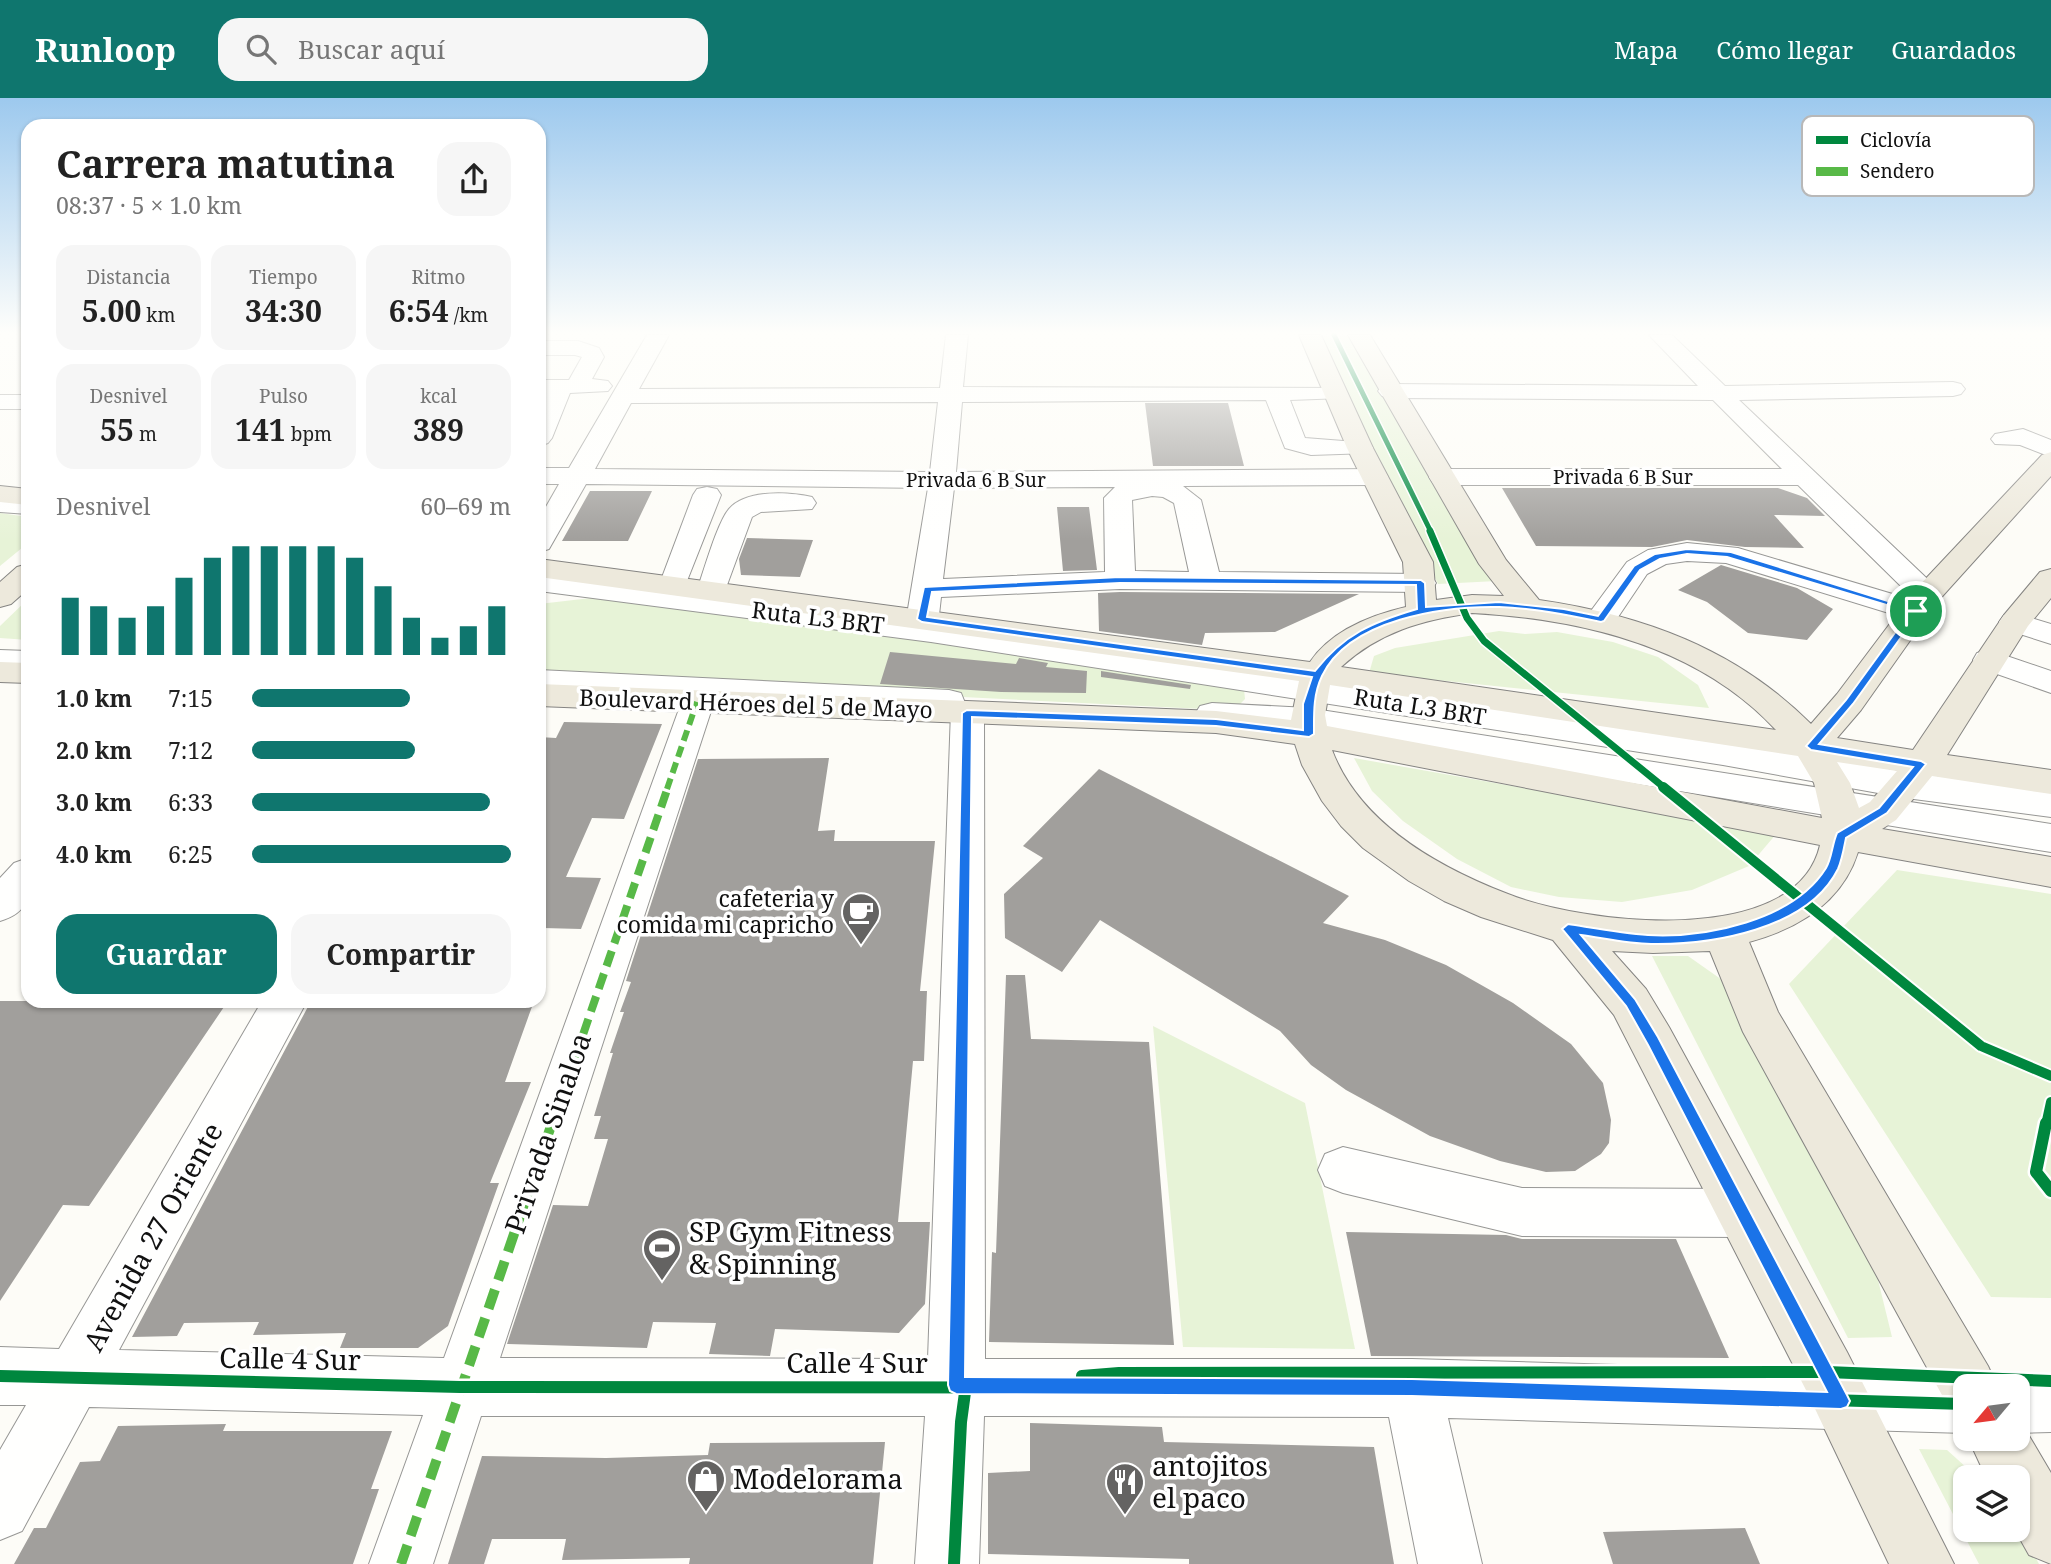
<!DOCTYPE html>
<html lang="es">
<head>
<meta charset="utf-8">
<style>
  :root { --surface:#fff; --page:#f6f6f6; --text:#222; --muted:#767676; --accent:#0f766e }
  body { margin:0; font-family:"Noto Serif",serif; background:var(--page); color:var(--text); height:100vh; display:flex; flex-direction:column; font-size:26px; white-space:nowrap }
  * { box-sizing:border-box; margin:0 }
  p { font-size:23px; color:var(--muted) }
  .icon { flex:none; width:38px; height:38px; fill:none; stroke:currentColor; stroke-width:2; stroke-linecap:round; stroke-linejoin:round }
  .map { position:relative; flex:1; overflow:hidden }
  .details { position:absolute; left:21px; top:21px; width:525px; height:889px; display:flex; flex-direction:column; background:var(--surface); border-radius:21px; box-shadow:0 2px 5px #0004 }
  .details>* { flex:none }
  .needle { width:46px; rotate:241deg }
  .tools { position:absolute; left:1953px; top:1276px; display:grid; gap:14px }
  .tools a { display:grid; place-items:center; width:77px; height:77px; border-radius:14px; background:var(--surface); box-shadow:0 2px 5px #0004; font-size:35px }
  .pin { position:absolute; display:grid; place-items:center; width:60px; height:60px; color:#fff; margin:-30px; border:4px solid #fff; border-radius:50%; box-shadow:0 2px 7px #0007 }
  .round { display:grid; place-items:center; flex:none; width:74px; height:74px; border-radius:21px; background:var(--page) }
  .summary { display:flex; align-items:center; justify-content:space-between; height:119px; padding:0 35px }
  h1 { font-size:38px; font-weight:700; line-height:52px }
  .figures { display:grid; grid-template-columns:repeat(3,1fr); gap:10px; height:119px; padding:7px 35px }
  .figures div { display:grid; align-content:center; border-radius:18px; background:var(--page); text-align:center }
  .figures b { font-size:30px; font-weight:700 }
  .figures small { font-size:19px; font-weight:400 }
  .figures p { font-size:19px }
  .chart { height:196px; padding:14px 35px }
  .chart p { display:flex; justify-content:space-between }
  .chart svg { width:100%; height:126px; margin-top:7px; stroke:var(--accent); stroke-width:6 }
  .cta { display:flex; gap:14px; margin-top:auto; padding:14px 35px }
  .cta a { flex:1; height:80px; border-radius:21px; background:var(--accent); color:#fff; font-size:28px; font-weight:700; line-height:80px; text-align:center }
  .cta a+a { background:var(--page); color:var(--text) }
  ul { padding:0 35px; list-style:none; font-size:23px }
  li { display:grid; grid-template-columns:112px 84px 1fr; align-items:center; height:52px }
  li i { height:18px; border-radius:9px; background:var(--accent) }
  header { display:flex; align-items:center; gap:42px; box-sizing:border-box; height:98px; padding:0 35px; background:var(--accent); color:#fff }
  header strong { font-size:33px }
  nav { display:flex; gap:38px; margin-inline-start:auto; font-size:24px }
  .search { width:490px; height:63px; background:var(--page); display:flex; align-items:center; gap:18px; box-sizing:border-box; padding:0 24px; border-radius:21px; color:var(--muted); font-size:26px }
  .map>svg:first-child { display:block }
  .green { fill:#e7f3d7 }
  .building { fill:#a19f9c }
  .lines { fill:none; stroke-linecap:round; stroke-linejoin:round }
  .minor-casing { stroke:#979795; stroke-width:2 }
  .major-casing { stroke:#858482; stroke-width:2 }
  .minor { fill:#fffffe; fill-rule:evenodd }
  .major { fill:#ede9dc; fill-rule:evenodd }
  .quiet-far2 { stroke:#58b947; stroke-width:6; stroke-dasharray:11 6; stroke-linecap:butt }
  .quiet-far1 { stroke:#58b947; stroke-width:8; stroke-dasharray:16 8; stroke-linecap:butt }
  .quiet { stroke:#58b947; stroke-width:10; stroke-dasharray:20 10; stroke-linecap:butt }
  .cycleway-far3-casing { stroke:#fff; stroke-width:8 }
  .cycleway-far2-casing { stroke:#fff; stroke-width:10 }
  .cycleway-far1-casing { stroke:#fff; stroke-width:14 }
  .cycleway-casing { stroke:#fff; stroke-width:17 }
  .cycleway-far3 { stroke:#00873e; stroke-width:5 }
  .cycleway-far2 { stroke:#00873e; stroke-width:7 }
  .cycleway-far1 { stroke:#00873e; stroke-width:10 }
  .cycleway { stroke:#00873e; stroke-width:12 }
  .route { fill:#1a73e8; stroke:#fff; stroke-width:2; fill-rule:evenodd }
  .labels { text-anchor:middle; stroke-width:7; stroke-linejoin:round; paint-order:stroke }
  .far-street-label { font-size:19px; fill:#111; stroke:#fff }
  .street-label { font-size:23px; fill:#111; stroke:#fff }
  .poi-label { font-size:23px; fill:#111; stroke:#fff; text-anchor:end }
  .near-street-label { font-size:28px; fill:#111; stroke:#fff }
  .near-poi-label { font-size:28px; fill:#111; stroke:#fff; text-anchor:start }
  .key { fill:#fff; stroke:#b8b8b8; stroke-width:2 }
  .key-label { font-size:19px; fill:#111 }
</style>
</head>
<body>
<header>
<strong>Runloop</strong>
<div class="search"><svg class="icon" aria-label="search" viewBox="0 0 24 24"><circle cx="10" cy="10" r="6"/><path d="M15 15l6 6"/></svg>Buscar aquí</div>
<nav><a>Mapa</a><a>Cómo llegar</a><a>Guardados</a></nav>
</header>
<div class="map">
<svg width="2051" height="1466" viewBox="0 0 2051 1466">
  <rect width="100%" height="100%" fill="#fdfcf7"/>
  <!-- green -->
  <path class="green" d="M1354,237l143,246 -59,3 -124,-248z
    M0,415l28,4v26l-28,23z
    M591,500l635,82 18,9 1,10 -7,7 -15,4 -684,-34v-72z
    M28,501v41l-28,-2v-12z
    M1499,533l26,3 32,-2 56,10 45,15 40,28 11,23 -340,-35 5,-17 21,-8z
    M1354,660l423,75 -28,33 -57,24 -70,12 -63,-5 -48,-10 -54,-28 -54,-38 -31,-30z
    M1897,772l154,24v404l-60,-1 -202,-313z
    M1652,858h36l37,26 143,257 24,98 -44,1z
    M1153,928l152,77 50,246 -172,-2z
    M1919,1351l28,1 30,27h-12v53h53v-4l21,38h-60z"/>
  <!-- building -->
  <path class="building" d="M1145,305h83l16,63h-91z
    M1502,390h276l29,10 18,18 -51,-1 30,33 -59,-1 -58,-7 -35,7 -116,-1z
    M590,393h62l-24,50h-66z
    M1057,409h32l8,63 -34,1z
    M747,440l66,2 -13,37 -59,-2 -2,-16z
    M1721,467l76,23 36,21 -26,31 -59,-7 -41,-31 -29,-12z
    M1120,494l239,2 -84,38 -70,1 -3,12 -103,-14 -1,-38z
    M890,554l126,12 3,-6 29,5 -2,4 41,4 -1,22 -85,-1 -121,-8z
    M1101,573l90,14 -1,4 -89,-12z
    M564,624l98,2 -38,95 -32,-1 -26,59 35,1 -20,51 -38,-1 -4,9v-200l17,1z
    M829,660l-11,73 17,-1 -1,11h101l-15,150h7l-3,70h-11l-15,161h32l-5,82 -26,29 -124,-4 -5,27 -61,-2 7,-31 -63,-1 -6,26 -140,-4 46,-139 35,1 20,-67h-14l7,-23h-7l19,-63h-3l14,-41h-4l11,-30 -5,-1 72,-222z
    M1099,671l250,127 -26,27 62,17 61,25 67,38 58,41 32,39 8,37 -2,23 -8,11 -26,17 -29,1 -46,-11 -70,-25 -84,-46 -35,-25 -31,-34 -180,-111 -38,52 -57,-34 -1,-44 39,-36 -20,-12z
    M1006,877h19l6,64 118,3 25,303 -185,-3 3,-90 4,1z
    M0,903h228l-139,205 -26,-1 -63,96z
    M311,903h223l-29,81h26l-41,101h9l-51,143 -30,22h-78l6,-15 -93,2 6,-13 -75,1 -7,13 -45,1z
    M1346,1134l160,3 16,4h154l53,119 -358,-2z
    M1030,1325l132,4 2,15 210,5 20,117h-205v-5l-201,-5v-81l42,-2z
    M226,1326l-3,7h169l-21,58h8l-26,75h-339l20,-36h12l34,-66 20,-1 18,-35z
    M885,1344l-12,122h-184l1,-6 -128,2 4,-21h-74l-8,25h-36l34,-108 124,2 102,-3 2,-12z
    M1745,1430l15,36h-147l-10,-32z"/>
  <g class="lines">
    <defs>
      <path id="minor" d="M647,237h22l-30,54 301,-1 6,-53h22l-5,52 380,1 4,5 -4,5 -53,2 15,38 64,5 4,5 -4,5 -58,2 -26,-7 -19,-48 -304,2 -6,70 419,-3 9,2 4,6 -4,6 -9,2 -192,1 18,14 18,72 202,2 11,3 4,6 -4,6 -11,3 -301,-3 -179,8 -2,18 -8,7 792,119 183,31 145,19v26l-145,-19 -183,-33 -792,-123 -392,-51v-18l119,15 35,-93 4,-6 10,-2 10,2 4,6 -38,96 16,2 -2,-3c7,-19 20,-67 32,-81 17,-20 60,-17 83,-12l4,6 -4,6 -51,3 -9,5 -29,79 188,24 -4,-5 21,-127 -342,-4 -37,65 -10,3v-33l20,-35h-20v-16h30zM938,304l-8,70 -335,-3 36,-66zM1115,389l-11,11 1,74 -162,7 11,-91zM1152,398l11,1 11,6 15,69 -54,-1 -3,-71z
        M1649,237h23l53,51 228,-4 8,2 4,5 -4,5 -8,2 -214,4 199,189 4,6 -4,6 -17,2 6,1 4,7 -4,7 -11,2 -11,-2 -179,-55 -39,-2 -21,3 -19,10 -35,52 -11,2 -11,-2 -5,-7 42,-57 21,-12 39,-7 51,5 178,53 -118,-116h-356l-9,-2 -4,-6 4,-6 9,-2h340l-69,-69 -323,-2 -8,-2 -4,-5 4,-5 8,-2 308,2z
        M539,243h39l21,7 5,9 -12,22 16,2 4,5 -4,5 -38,2 -18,45 -4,5 -9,3v-36l7,-16h-7v-14h30l13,-23 -7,-2h-36z
        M0,297h28v14h-28z
        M2023,331l28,11v17l-31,-12 -25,-1 -4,-5 4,-5z
        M0,398l28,2v16l-28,-2z
        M2015,515l36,11v20l-47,-15 -5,-7 5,-7z
        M0,552l28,1v20l-28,-1z
        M1989,552l62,21v22l-74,-26 -4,-7 4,-7z
        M539,572l410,20 12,3 4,10 14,2 5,8 1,646h427l553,16 22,11h-22v47l-517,-15 34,146h-64l-29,-147 -405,-1 -5,148h-64l10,-148h-444l-48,148h-64l54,-149 -334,-8 -67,124 -22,9v-90l26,-45h-26v-58l59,2 203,-348h45l-188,349 325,8 239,-660 -144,-8zM712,601l239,12 -23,648 -428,-1 214,-656z
        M1212,605l96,5 743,116v28l-743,-122 -96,-5 -12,-3 -5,-8 5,-8z
        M28,760c0,31 7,53 -28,63v-43l14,-15z
        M1343,1049l179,41 220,1 18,7 8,17 -8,17 -18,7 -220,-1 -179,-43 -18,-7 -7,-16 7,-16z
        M2051,1276v58l-33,1v-47h-22l1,-3 21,-8z"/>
      <path id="major" d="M1299,237h22l52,113 60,114 3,38 36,-5 32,1 -25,-32 -131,-229h22l136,225 33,40c104,15 197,49 272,124l26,-30 79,-105 126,-134 9,-3v24l-113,125 -77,109 -24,28 76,12 91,-135 36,-43 11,-3v29l-23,28 -81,129 104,15v24l-119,-18 -36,44 -14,9 169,28v30l-193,-35c-16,51 -61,77 -109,90l29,70 210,354 9,20h-32v28l-17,-8 -205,-374 -33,-81 -57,2 -41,-2 34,38 23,38 178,325 107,212h-65l-82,-172 -193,-377 -61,-75 -72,-23 -37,-16 -35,-20 -46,-33 -22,-22 -19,-25 -20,-36 -7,-21 -79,-11 -677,-27v-22l677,27 75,9 8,-39 -760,-104v-18l771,103c21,-31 61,-47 96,-55l-3,-45 -56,-114zM1472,515c110,6 226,33 304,117l-435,-63c38,-35 81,-47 131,-54zM1330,587l468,71 16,27 8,35 -495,-92 -2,-11zM1332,652l488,95c-24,106 -240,78 -312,49 -70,-27 -148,-70 -176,-144zM1837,664l60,9 -27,31 -11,6 -9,-25z
        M0,388l28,3v16l-28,-3z
        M28,466v25l-17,15 -11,3v-25l17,-15z
        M0,564l28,1v20l-28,-1z
        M2018,1319l33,56v91l-22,-9 -14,-25h3v-53h-32l-18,-39h50z"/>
    </defs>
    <!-- minor casing -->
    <use href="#minor" class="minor-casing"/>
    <!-- major casing -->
    <use href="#major" class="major-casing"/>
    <!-- minor -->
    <use href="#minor" class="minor"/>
    <!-- major -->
    <use href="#major" class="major"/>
    <!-- quiet-far2 -->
    <path class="quiet-far2" d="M667,691l30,-87"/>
    <!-- quiet-far1 -->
    <path class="quiet-far1" d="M552,1027l116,-338"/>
    <!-- quiet -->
    <path class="quiet" d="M401,1466l151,-441"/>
    <defs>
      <path id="cycleway-far3" d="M1334,237l97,197"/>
      <path id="cycleway-far2" d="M1430,433l37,87 17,23 182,148"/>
      <path id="cycleway-far1" d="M1663,689l318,259 70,30
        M2046,1027l5,-23"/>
      <path id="cycleway" d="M2046,1025l-10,49 15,19
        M0,1278l460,11 952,1 553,16
        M1082,1278l37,-3 708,-1 224,9
        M954,1466l7,-142 5,-37 11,-1"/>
    </defs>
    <!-- cycleway-far3 casing -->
    <use href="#cycleway-far3" class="cycleway-far3-casing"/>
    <!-- cycleway-far2 casing -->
    <use href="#cycleway-far2" class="cycleway-far2-casing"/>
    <!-- cycleway-far1 casing -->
    <use href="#cycleway-far1" class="cycleway-far1-casing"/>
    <!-- cycleway casing -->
    <use href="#cycleway" class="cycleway-casing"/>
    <!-- cycleway-far3 -->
    <use href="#cycleway-far3" class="cycleway-far3"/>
    <!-- cycleway-far2 -->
    <use href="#cycleway-far2" class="cycleway-far2"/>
    <!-- cycleway-far1 -->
    <use href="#cycleway-far1" class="cycleway-far1"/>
    <!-- cycleway -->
    <use href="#cycleway" class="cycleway"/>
  </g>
  <!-- sky -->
  <linearGradient id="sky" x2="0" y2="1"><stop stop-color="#9dc9ee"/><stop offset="0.53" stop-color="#fefefb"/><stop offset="1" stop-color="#fefefb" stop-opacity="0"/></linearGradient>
  <rect width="2051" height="443" fill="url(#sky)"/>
  <!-- route -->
  <path class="route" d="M1687,451l44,3 189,59 -67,93 -34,40 102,17 5,3 -39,49 -41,25c-2,10 -4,22 -8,31 -30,61 -128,76 -187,75 -23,0 -48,-6 -70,-9l54,64 23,38 189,358 3,6 -3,6 -6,2 -429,-13 -456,-2 -6,-3 -2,-6 14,-672 5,-3 249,9 87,11v-26l9,-27 -390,-55 -5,-3 7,-32 196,-10 301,3 4,3 1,24 73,-5 65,7 34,7 36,-50 21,-12zM1687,456l40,3 183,55 -64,88 -40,46 5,4 102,17 -34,41 -42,25c-5,11 -5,25 -11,35 -33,53 -121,70 -178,67 -27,-2 -54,-7 -80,-11l-6,5 64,77 22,39 179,347 -415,-13 -447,-2 7,-660 244,9 93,11 5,-3c0,-20 -1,-39 8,-58 27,-57 122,-70 177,-69 34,1 69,8 102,15l3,-1 36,-51 20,-11zM1120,485l296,2 1,24c-44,13 -73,25 -102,62l-388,-54 5,-25z"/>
  <!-- icons -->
  <defs>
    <symbol id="cafe-pin" viewBox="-11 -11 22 30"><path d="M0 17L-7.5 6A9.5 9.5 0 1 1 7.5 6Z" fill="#646362" stroke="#fff"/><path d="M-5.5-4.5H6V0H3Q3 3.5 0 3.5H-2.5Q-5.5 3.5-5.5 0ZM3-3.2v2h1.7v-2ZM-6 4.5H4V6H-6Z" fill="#fff"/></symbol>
    <symbol id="stadium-pin" viewBox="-11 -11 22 30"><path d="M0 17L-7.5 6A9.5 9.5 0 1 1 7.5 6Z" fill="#646362" stroke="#fff"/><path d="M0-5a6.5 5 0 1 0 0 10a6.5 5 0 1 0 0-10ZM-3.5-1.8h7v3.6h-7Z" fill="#fff"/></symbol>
    <symbol id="shop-pin" viewBox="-11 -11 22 30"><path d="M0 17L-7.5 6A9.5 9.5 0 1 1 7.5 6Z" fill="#646362" stroke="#fff"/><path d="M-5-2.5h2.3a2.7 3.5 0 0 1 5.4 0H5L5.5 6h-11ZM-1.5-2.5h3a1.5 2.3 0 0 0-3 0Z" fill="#fff"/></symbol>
    <symbol id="restaurant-pin" viewBox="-11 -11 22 30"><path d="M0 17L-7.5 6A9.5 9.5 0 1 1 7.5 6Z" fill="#646362" stroke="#fff"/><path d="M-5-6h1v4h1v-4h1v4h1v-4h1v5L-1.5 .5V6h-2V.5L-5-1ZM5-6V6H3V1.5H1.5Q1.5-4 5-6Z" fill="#fff"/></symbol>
  </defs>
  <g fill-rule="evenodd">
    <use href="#cafe-pin" x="839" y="792" width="44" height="60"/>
    <use href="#stadium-pin" x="640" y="1128" width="44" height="60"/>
    <use href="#shop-pin" x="684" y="1359" width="44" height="60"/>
    <use href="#restaurant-pin" x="1103" y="1362" width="44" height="60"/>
  </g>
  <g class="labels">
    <!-- far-street labels -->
    <g class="far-street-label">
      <text x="1623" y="386">Privada 6 B Sur</text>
      <text x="976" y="389">Privada 6 B Sur</text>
    </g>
    <!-- street labels -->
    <g class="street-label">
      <text transform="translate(818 520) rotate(7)" y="8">Ruta L3 BRT</text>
      <text transform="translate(756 606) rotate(2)" y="8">Boulevard Héroes del 5 de Mayo</text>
      <text transform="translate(1420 609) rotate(9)" y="8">Ruta L3 BRT</text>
    </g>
    <!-- poi labels -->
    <g class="poi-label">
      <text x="834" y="809">cafeteria y<tspan x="834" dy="26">comida mi capricho</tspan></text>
    </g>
    <!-- near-street labels -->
    <g class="near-street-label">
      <text transform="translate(548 1035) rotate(-71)" y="10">Privada Sinaloa</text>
      <text transform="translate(153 1139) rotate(-61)" y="10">Avenida 27 Oriente</text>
      <text transform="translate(290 1261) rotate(1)" y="10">Calle 4 Sur</text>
      <text x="857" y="1275">Calle 4 Sur</text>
    </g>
    <!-- near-poi labels -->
    <g class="near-poi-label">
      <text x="689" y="1144">SP Gym Fitness<tspan x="689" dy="32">&amp; Spinning</tspan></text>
      <text x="1152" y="1378">antojitos<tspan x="1152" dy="32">el paco</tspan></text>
      <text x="733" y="1391">Modelorama</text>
    </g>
  </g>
  <!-- legend -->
  <rect x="1802" y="18" width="232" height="80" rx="10" class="key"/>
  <rect x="1816" y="38" width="32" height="8" fill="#00873e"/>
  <rect x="1816" y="69" width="32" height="9" fill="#58b947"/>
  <g class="key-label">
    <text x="1860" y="49">Ciclovía</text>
    <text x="1860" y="80">Sendero</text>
  </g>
</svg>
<div class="tools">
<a><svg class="needle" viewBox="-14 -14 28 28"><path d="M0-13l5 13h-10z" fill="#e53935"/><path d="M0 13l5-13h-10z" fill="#767676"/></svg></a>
<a><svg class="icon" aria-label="layers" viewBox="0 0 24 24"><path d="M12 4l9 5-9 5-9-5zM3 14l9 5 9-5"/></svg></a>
</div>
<div class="pin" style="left:1916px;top:513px;background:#1e9e55"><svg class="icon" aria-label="arrive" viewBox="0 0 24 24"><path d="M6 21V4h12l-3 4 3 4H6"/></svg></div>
<section class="details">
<div class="summary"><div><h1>Carrera matutina</h1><p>08:37 · 5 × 1.0 km</p></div><a class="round"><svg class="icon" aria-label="share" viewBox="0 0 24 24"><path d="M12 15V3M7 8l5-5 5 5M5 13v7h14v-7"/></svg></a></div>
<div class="figures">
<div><p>Distancia</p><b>5.00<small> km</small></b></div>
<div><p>Tiempo</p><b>34:30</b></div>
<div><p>Ritmo</p><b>6:54<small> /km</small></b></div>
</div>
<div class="figures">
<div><p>Desnivel</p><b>55<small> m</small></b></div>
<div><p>Pulso</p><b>141<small> bpm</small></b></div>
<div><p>kcal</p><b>389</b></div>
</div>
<div class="chart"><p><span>Desnivel</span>60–69 m</p>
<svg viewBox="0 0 160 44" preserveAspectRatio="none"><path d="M5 44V24M15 44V27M25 44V31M35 44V27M45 44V17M55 44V10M65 44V6M75 44V6M85 44V6M95 44V6M105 44V10M115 44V20M125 44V31M135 44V38M145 44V34M155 44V27"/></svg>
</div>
<ul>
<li><b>1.0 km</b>7:15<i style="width:61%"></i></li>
<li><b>2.0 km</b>7:12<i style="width:63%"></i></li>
<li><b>3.0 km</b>6:33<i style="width:92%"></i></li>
<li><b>4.0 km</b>6:25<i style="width:100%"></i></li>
</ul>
<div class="cta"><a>Guardar</a><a>Compartir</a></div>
</section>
</div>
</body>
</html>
